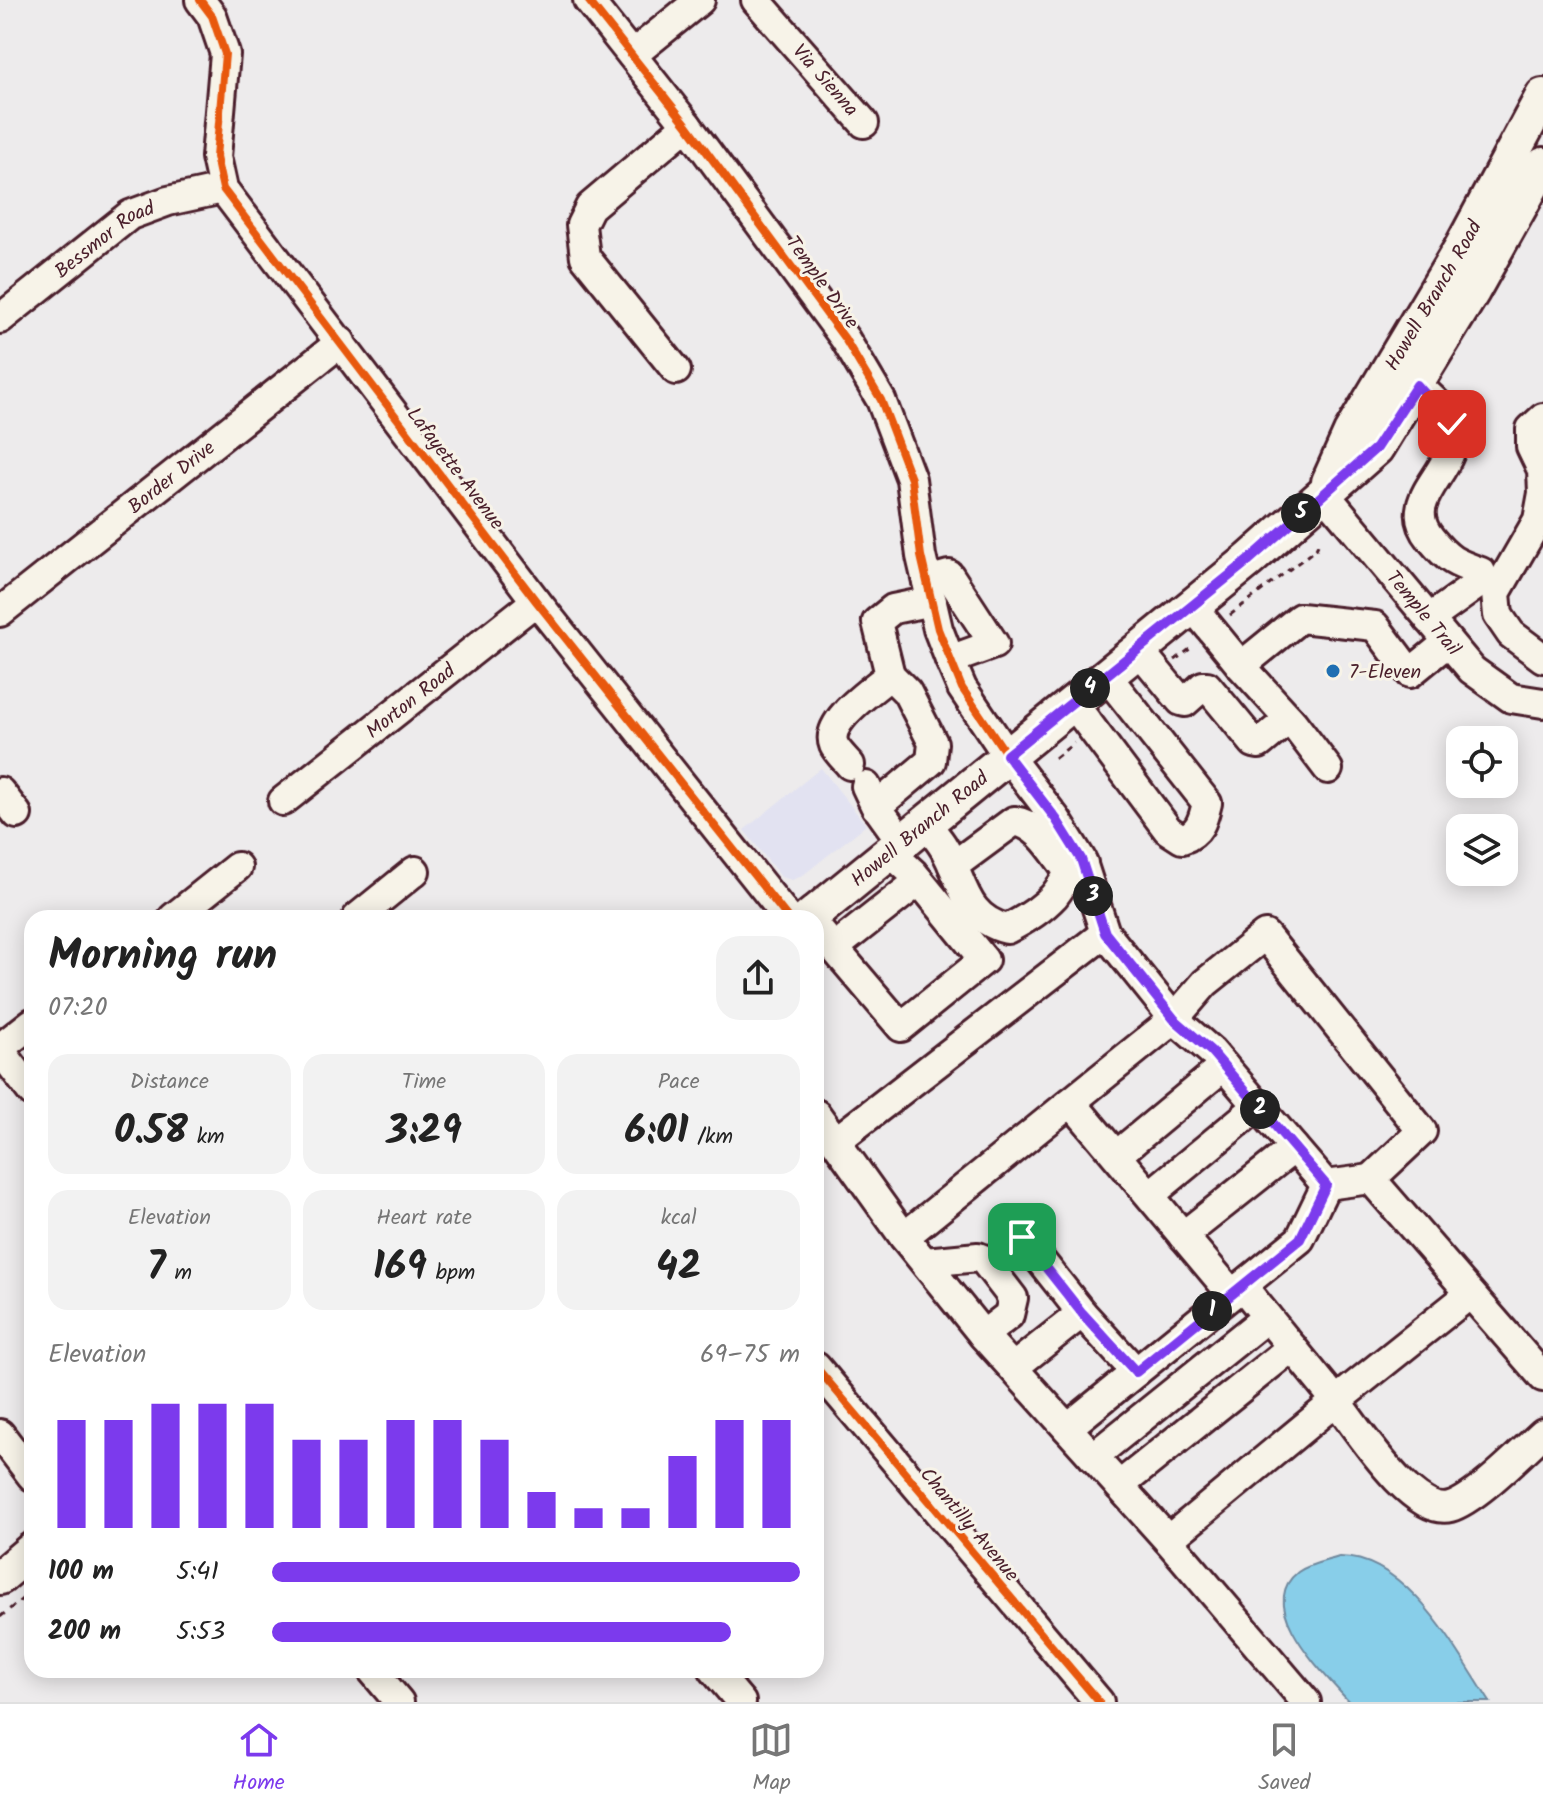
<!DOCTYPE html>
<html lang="en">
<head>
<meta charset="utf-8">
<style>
  :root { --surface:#fff; --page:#f2f2f2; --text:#222; --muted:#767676; --line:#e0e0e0; --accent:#7c3aed }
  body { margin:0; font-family:Kalam,sans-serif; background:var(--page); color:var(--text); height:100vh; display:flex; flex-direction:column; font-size:30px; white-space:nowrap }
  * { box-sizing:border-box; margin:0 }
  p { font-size:26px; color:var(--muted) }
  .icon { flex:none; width:44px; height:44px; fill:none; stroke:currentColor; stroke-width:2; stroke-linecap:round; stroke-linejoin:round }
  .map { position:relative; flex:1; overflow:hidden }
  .drawer { position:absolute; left:24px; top:910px; width:800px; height:768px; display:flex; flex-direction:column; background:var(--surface); border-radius:24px; box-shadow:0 4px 20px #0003 }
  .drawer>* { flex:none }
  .fabs { position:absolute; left:1446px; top:726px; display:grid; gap:16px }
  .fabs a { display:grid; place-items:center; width:72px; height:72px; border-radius:16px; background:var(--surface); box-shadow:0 4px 20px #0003; font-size:40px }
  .pin { position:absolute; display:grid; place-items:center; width:68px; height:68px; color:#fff; margin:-34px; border-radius:16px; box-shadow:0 4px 12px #0006 }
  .km { position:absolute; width:40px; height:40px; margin:-20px; border-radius:50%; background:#222; color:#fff; font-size:22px; line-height:40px; text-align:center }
  .round { display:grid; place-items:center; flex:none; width:84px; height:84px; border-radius:24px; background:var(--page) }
  .overview { display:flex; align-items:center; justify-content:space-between; height:136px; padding:0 24px }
  h1 { font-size:44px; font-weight:800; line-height:60px }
  .figures { display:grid; grid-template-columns:repeat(3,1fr); gap:12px; height:136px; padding:8px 24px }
  .figures div { display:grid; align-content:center; border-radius:20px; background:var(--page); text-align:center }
  .figures b { font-size:40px; font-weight:800 }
  .figures small { font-size:22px; font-weight:400 }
  .figures p { font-size:22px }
  .chart { height:224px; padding:16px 24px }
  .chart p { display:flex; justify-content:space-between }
  .chart svg { width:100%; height:144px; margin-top:8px; stroke:var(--accent); stroke-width:6 }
  ul { padding:0 24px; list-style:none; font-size:26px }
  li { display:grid; grid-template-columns:128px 96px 1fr; align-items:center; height:60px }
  li i { height:20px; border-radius:10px; background:var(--accent) }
  .dock { display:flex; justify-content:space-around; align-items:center; height:112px; border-top:2px solid var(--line); background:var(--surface); font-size:22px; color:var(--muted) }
  .dock a { display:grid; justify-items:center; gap:4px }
  .dock .current { color:var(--accent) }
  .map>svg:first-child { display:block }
  .built { fill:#e2e2f1 }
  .water { fill:#88cee9; stroke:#6f889d; stroke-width:2 }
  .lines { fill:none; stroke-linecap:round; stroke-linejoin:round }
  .minor-casing { stroke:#4a1f2b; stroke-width:34 }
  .major-casing { stroke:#4a1f2b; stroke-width:40 }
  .path { stroke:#4a1f2b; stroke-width:3; stroke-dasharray:6 6; stroke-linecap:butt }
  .minor { stroke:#f7f3e8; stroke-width:28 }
  .major { stroke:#f7f3e8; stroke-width:34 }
  .cycleway-casing { stroke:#f7f3e8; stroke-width:13 }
  .cycleway { stroke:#e8590c; stroke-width:8 }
  .route-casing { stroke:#fff; stroke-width:16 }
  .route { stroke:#7c3aed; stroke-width:10 }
  .poi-dot { fill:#1f6fb2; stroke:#f7f3e8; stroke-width:3 }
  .labels { text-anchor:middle; stroke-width:6; stroke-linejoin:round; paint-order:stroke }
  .street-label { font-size:20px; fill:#4a1f2b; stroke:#f7f3e8 }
  .poi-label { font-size:20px; fill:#4a1f2b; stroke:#f7f3e8; text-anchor:start }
</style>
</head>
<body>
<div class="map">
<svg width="1543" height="1702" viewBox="0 0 1543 1702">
  <rect width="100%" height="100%" fill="#edebec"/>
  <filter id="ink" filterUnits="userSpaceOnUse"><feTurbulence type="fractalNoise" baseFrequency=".0125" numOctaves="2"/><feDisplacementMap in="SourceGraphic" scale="16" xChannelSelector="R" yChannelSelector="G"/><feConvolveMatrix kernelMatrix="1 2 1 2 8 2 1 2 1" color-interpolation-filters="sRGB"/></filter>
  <g filter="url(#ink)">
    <!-- built -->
    <path class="built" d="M821,768l45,57 -64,51 -10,4 -11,-3 -37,-47z"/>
    <!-- water -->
    <path class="water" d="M1339,1557c69,-1 118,95 151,145h-141c-23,-27 -96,-95 -51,-130 11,-8 28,-11 41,-15z"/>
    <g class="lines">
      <defs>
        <g id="minor">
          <path d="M200,0l12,16 13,38 -9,103 7,32 313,412 252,317"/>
          <path d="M588,0l99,125 158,214 36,61 30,79 10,77 17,73 12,31 12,28 45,67 49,64 25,40 24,74"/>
          <path id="s1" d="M756,0l108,123"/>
          <path d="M632,55l68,-55"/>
          <path id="s2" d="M0,319l130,-104 38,-14 55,-12"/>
          <path d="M676,370l-91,-113 -4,-32 9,-18 97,-82"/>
          <path d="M1417,385c11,10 32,27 35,42 10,44 -56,70 -21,112 17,21 24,24 50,33l-6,14 -46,33"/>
          <path d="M1543,418l-12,11v18l11,23 1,23 -5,27 -42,73 2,22 13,19 32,24"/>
          <path id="s3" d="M1324,493l148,177 39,28 32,5"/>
          <path d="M927,581l22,-6 45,69 -44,16"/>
          <path d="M1192,606l49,60 59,-48 75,8 35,47 38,-31"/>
          <path id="s4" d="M0,612l341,-270"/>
          <path d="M1138,649l43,52 4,1 18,-16h4l47,57 5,1 30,-25"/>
          <path d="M1241,666l52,57 35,46"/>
          <path d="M1072,702l96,128 14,9c18,-6 21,-19 25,-36l-101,-128"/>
          <path d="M850,765c-5,-6 -13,-13 -16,-20 -10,-24 40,-56 56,-70l-13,-53 16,-13 39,-8"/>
          <path d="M866,786l8,17 28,39"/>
          <path d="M0,792l17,22"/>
          <path id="s5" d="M283,801l253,-200"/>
          <path d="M876,807l55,-46 2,-18 -26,-51 -17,-17"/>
          <path d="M925,823c6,8 14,16 19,25 20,33 19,70 63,81 16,-8 34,-19 47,-33 11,-14 12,-22 29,-33"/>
          <path d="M953,866l61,-45c25,3 40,32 55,51"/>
          <path d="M173,918l64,-51"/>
          <path d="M357,918l58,-47"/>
          <path d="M816,927l85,100 83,-67 -71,-87 -23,-21"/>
          <path d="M834,948l85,-67"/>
          <path d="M0,1048l32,-25"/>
          <path d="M0,1050l32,42"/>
          <path d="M1071,1102l103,-83 31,-36 60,-48 157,196 -51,48"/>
          <path d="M816,1114l88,123 79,98 185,205 138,162"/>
          <path d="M836,1141l269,-208 69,86 37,32 115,134 45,-6 172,198"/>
          <path d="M1117,1155l107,-89"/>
          <path d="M1150,1195l108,-89"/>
          <path d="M1183,1236l111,-88"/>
          <path d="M904,1237l167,-135 161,192"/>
          <path d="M1022,1237l60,76"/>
          <path d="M925,1262l53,-5 5,2 30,39 -4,17 -26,20"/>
          <path d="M1470,1294l-134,107c21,27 77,116 114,106 25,-7 72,-55 93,-74"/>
          <path d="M816,1367l283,335"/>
          <path d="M1014,1367l68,-54 54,59"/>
          <path d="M1067,1428l233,-189 26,-54"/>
          <path d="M0,1434l32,42"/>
          <path d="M1093,1457l174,-140"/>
          <path d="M1119,1486l173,-139"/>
          <path d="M1168,1540l168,-139 -94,-115"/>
          <path d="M372,1670l27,32"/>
          <path d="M714,1670l27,32"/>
        </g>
        <g id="major">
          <path id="s6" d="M1329,482l22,-49 111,-186 81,-151"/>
          <path id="s7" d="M809,918l440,-358 127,-112 97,-158 70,-125"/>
          <path d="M0,1577l32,-27"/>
        </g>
      </defs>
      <!-- minor casing -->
      <use href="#minor" class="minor-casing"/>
      <!-- major casing -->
      <use href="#major" class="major-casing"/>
      <!-- path -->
      <path class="path" d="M1230,615l86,-66 2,-4
        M1175,660l19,-14
        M1055,758l19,-15
        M0,1617l32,-26"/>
      <!-- minor -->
      <use href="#minor" class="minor"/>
      <!-- major -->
      <use href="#major" class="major"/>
      <defs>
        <path id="cycleway" d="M200,0l12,16 13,38 -9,103 7,32 313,412 252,317
          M588,0l99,125 158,214 36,61 30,79 10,77 17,73 24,59 45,67
          M816,1367l283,335"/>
      </defs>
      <!-- cycleway casing -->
      <use href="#cycleway" class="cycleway-casing"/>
      <!-- cycleway -->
      <use href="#cycleway" class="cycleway"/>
    </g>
  </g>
  <g class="lines" filter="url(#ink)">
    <defs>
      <path id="route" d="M1022,1237l60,76 54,59 164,-133 26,-54 -115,-134 -37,-32 -69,-86 -24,-74 -25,-40 -49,-64 242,-195 127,-112 41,-63 35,39"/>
    </defs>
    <!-- route casing -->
    <use href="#route" class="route-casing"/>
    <!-- route -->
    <use href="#route" class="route"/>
  </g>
  <!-- markers -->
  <circle class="poi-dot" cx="1333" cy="671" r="8"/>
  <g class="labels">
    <!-- street labels -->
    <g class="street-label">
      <text dy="7" stroke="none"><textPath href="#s1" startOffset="106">Via Sienna</textPath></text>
      <text dy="7" stroke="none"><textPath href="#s2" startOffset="132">Bessmor Road</textPath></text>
      <text transform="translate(823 282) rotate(54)" y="7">Temple Drive</text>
      <text dy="7" stroke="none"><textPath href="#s6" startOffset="214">Howell Branch Road</textPath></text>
      <text transform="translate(456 468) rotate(53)" y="7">Lafayette Avenue</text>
      <text dy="7" stroke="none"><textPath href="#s4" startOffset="218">Border Drive</textPath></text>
      <text dy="7" stroke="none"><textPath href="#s3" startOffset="156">Temple Trail</textPath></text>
      <text dy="7" stroke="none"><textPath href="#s5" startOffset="162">Morton Road</textPath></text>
      <text dy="7" stroke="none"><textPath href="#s7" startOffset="142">Howell Branch Road</textPath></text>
      <text transform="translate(970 1524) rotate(50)" y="7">Chantilly Avenue</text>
    </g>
    <!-- poi labels -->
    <g class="poi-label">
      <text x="1349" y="678">7-Eleven</text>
    </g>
  </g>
</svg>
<div class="fabs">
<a><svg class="icon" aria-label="locate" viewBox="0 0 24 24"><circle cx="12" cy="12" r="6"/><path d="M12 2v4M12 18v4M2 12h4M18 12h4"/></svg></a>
<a><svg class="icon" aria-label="layers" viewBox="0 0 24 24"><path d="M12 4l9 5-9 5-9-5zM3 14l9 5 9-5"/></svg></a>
</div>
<div class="pin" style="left:1022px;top:1237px;background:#1e9e55"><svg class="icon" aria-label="arrive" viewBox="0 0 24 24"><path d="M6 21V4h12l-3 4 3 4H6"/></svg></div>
<div class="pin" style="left:1452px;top:424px;background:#d93025"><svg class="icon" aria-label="check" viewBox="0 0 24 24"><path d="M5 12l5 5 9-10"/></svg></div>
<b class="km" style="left:1212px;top:1311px">1</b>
<b class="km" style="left:1260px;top:1109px">2</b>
<b class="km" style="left:1093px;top:896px">3</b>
<b class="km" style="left:1090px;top:688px">4</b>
<b class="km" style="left:1301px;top:513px">5</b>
<section class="drawer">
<div class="overview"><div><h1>Morning run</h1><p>07:20</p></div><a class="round"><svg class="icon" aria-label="share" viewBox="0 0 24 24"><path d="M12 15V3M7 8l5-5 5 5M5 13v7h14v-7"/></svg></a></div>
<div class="figures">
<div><p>Distance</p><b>0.58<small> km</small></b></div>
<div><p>Time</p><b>3:29</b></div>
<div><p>Pace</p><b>6:01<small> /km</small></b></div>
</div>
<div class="figures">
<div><p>Elevation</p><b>7<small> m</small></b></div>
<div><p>Heart rate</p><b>169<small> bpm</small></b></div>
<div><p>kcal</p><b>42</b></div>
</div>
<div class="chart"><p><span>Elevation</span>69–75 m</p>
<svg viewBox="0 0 160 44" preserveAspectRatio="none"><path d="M5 44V11M15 44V11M25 44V6M35 44V6M45 44V6M55 44V17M65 44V17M75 44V11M85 44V11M95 44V17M105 44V33M115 44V38M125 44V38M135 44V22M145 44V11M155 44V11"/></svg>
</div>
<ul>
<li><b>100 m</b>5:41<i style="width:100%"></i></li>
<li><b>200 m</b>5:53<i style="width:87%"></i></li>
</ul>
</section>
</div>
<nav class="dock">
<a class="current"><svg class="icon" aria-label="home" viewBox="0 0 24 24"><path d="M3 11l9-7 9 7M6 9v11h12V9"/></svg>Home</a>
<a><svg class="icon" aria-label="map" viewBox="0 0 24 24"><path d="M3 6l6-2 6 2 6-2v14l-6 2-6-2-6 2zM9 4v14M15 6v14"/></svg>Map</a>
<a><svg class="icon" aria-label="saved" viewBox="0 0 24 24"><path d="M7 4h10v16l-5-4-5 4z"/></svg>Saved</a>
</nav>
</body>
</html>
